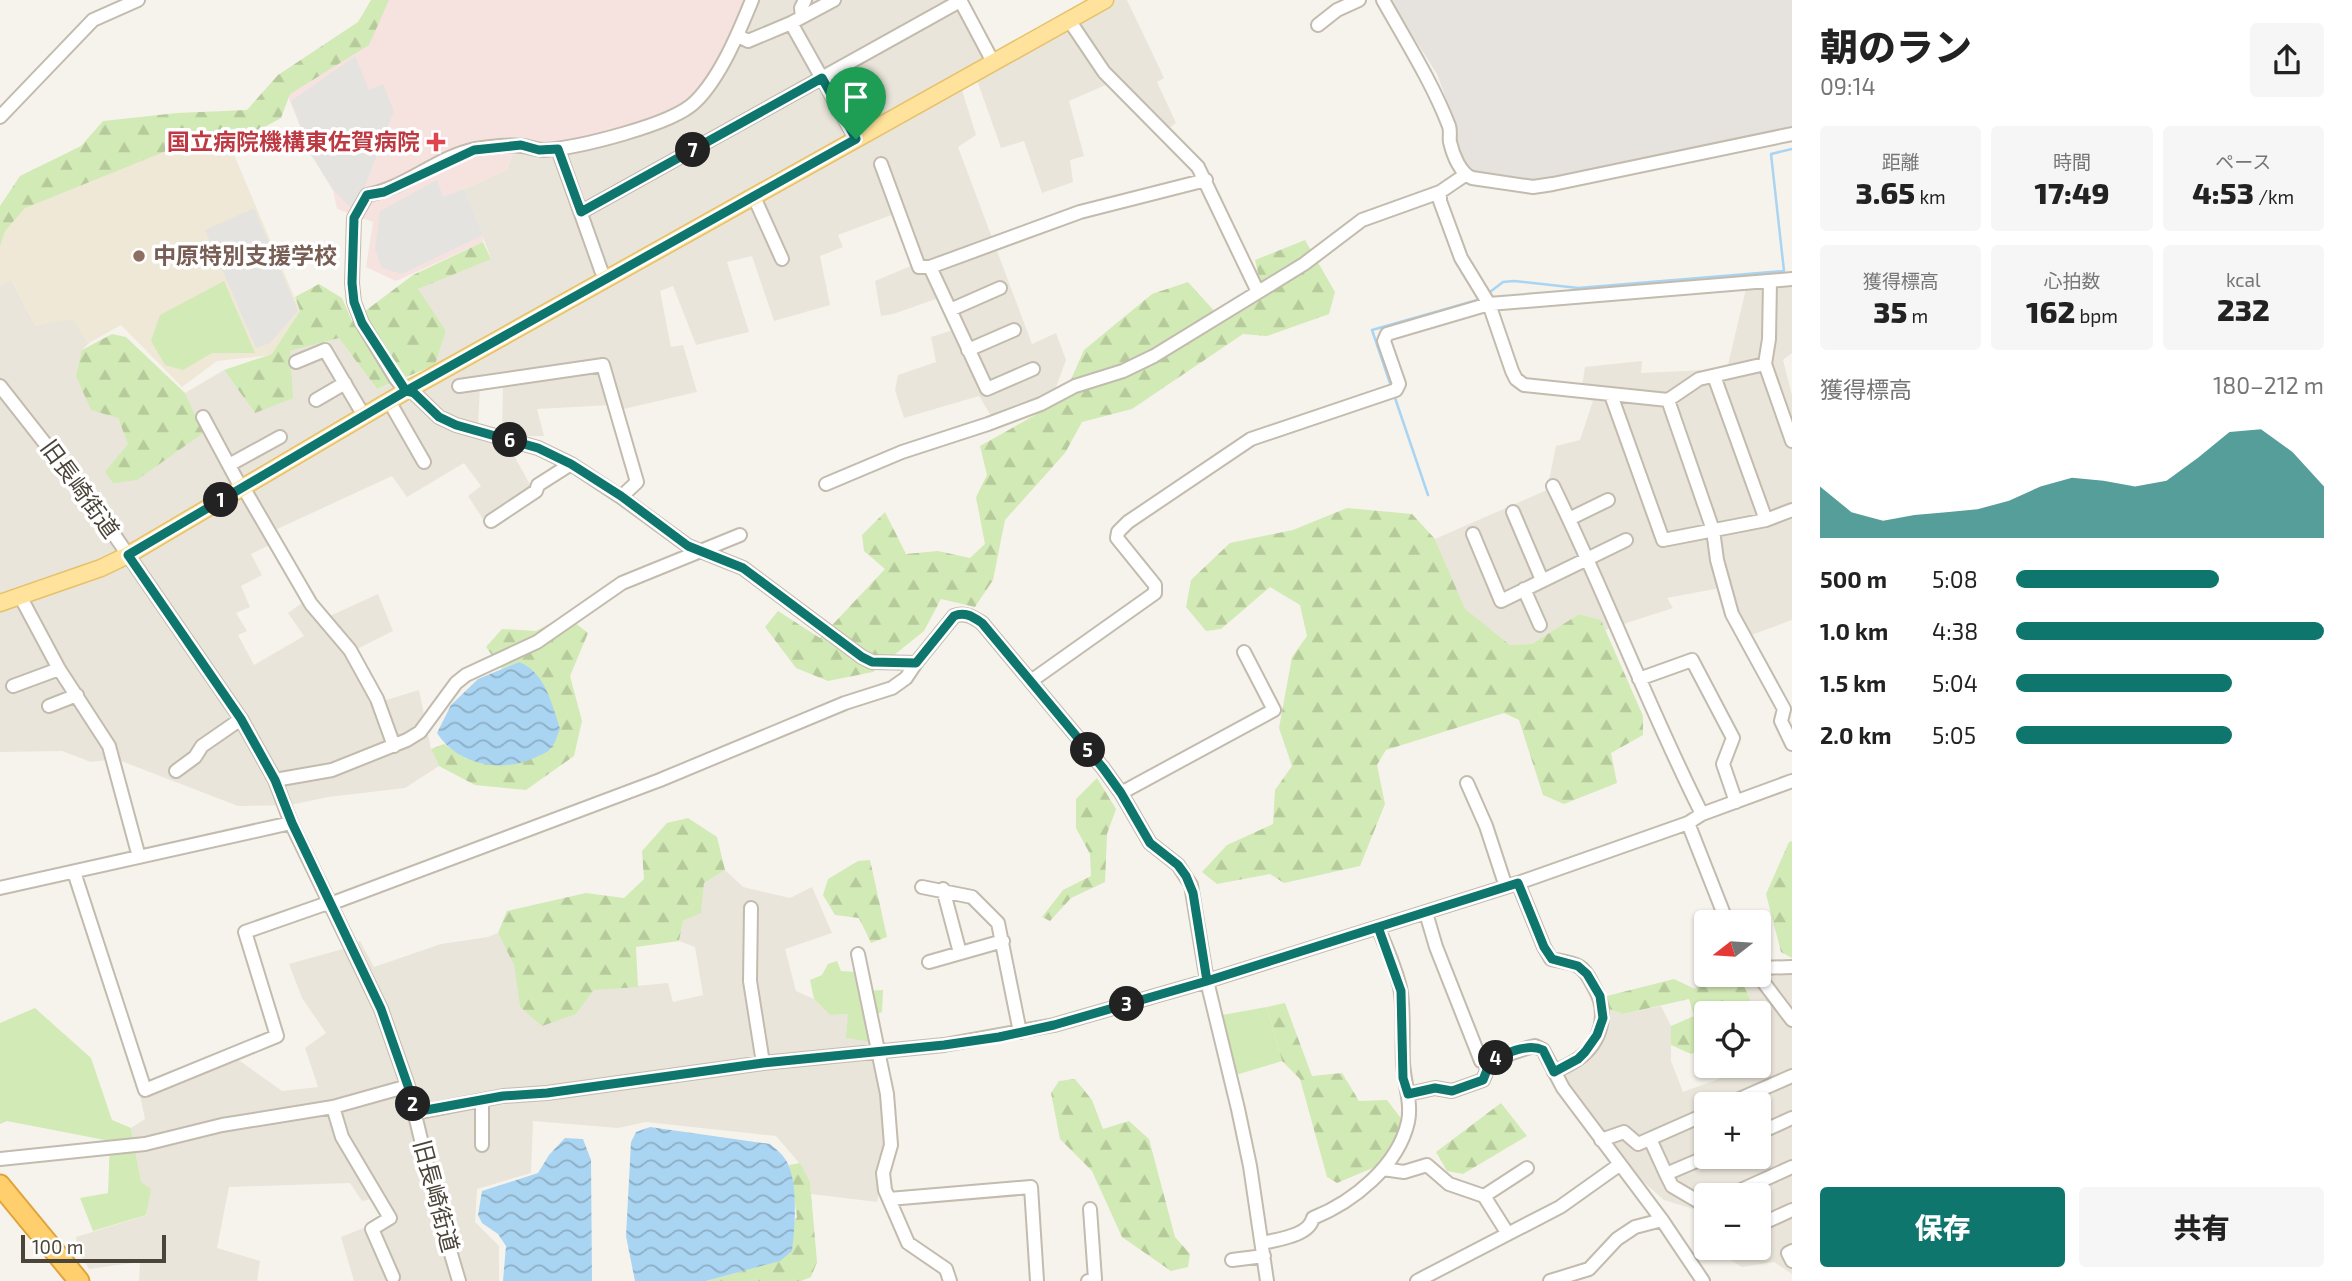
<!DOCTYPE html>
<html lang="ja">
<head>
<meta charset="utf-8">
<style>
  :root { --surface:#fff; --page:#f6f6f6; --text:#222; --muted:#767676; --accent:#0f766e }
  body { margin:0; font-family:"Exo 2","Noto Sans JP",sans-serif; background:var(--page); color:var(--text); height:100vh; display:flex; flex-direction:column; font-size:26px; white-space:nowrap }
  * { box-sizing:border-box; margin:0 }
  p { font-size:23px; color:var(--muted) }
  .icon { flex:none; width:38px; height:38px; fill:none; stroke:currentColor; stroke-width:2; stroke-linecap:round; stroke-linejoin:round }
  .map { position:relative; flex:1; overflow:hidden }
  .sheet { display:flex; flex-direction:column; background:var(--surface); width:560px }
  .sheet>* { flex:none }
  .needle { width:46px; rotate:253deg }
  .controls { position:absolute; left:1694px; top:910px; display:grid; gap:14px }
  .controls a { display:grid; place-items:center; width:77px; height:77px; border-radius:7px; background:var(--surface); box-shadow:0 2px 5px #0004; font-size:35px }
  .scale { position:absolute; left:21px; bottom:18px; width:145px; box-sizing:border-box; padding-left:7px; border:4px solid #4b4439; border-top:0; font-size:19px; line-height:24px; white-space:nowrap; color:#4b4439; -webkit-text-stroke:5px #fff; paint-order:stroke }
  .pin { position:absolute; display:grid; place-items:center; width:60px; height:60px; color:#fff; margin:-72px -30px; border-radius:50% 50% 50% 0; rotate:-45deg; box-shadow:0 0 7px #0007 }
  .pin .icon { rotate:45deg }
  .km { position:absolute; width:35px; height:35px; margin:-18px; border-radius:50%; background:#222; color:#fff; font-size:19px; line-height:35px; text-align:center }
  .round { display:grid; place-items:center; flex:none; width:74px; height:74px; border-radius:7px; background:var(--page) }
  .summary { display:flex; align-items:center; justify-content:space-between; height:119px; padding:0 28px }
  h1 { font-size:38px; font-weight:800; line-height:52px }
  .figures { display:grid; grid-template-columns:repeat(3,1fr); gap:10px; height:119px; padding:7px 28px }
  .figures div { display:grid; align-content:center; border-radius:7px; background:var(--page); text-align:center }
  .figures b { font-size:30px; font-weight:800 }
  .figures small { font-size:19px; font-weight:400 }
  .figures p { font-size:19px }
  .chart { height:196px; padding:14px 28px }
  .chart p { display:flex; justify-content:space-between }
  .chart svg { width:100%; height:126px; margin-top:7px; fill:var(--accent); opacity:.7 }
  .action { display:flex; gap:14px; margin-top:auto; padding:14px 28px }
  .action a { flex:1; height:80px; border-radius:7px; background:var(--accent); color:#fff; font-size:28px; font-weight:800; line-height:80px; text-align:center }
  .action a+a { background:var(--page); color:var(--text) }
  ul { padding:0 28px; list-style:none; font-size:23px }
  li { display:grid; grid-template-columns:112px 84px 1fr; align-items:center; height:52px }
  li i { height:18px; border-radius:9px; background:var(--accent) }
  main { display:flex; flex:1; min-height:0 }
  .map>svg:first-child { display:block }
  .residential { fill:#eae5da; fill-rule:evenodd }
  .industrial { fill:#e6e2dd }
  .education { fill:#efe8d6 }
  .medical { fill:#f6e3e0 }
  .green { fill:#d2eab5 }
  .forest { fill:url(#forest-firs) }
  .parking { fill:#e5e3e0 }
  .water { fill:url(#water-waves) }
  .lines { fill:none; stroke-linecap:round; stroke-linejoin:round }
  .stream { stroke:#a9d4f2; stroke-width:2.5 }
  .minor-casing { stroke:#c2bbae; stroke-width:16 }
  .major-casing { stroke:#e6c16a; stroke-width:19 }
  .highway-casing { stroke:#e0a43c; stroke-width:23 }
  .minor { stroke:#fff; stroke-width:12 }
  .major { stroke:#ffe39c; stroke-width:16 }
  .highway { stroke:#ffcf6e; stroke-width:19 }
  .route-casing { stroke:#fff; stroke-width:14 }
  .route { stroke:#0f766e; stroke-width:9 }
  .health-dot { fill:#e0444e; stroke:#fff; stroke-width:2.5 }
  .education-dot { fill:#8d6e63; stroke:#fff; stroke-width:2.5 }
  .labels { text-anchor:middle; stroke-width:7; stroke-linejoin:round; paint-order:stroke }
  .health-label { font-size:23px; font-weight:bold; fill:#be3a42; stroke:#fff; text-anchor:end }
  .education-label { font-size:23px; font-weight:bold; fill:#785e54; stroke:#fff; text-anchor:start }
  .street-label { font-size:23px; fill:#4b4439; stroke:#fff }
</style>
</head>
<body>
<main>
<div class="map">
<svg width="1792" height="1281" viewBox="0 0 1792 1281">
  <defs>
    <pattern id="forest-firs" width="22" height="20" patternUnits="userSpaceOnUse" patternTransform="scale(1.75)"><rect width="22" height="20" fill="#d2eab5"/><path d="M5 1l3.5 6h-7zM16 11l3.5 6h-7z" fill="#b6ca9c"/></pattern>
    <pattern id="water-waves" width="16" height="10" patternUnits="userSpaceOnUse" patternTransform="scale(1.75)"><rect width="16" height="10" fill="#a9d4f2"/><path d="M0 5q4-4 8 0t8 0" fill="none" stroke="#8caec5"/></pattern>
  </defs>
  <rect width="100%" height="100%" fill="#f6f3ec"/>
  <!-- residential -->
  <path class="residential" d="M746,0h218l29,55 98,-55h36l37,78 -7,4 19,41 -17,12 -51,-51 -39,17 15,55 -14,4 3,22 -31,11 -18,-52 -23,7 -24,-68 -15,10 14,45 -18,12 74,197 24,-11 10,27 -14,38 -59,21 -14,-23 -75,22 -9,-28 3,-15 38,-13 -5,-25 22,-7 -14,-32 -46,16 -12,2 -6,-35 38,-16 -19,-51 -56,21 5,12 -23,9 10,49 -56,16 -22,-65 -25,6 22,70 -53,13 -23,-59 -13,5 11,56 12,-2 14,47 -78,18 -8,-5 -74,4 7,27h-41l34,61 -49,30 -20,-31 13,-10 -17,-23 -57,34 -15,-21 -117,54 5,10 -29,14 11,21 -21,11 9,21 -14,6 11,18 -9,4 16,30 50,-29 -16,-23 24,-17 18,20 48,-22 15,37 -36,18 26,52 36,-11 12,59 8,17 -34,22 -77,9 -38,8 -52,1 -122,-47 -25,3 -29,-11 -62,1v-466l11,-7 24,46 37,-7 17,25 -7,7 36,68 10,26 74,-11 -17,-40 39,-23 31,43 35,-62 49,-13 38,51 40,-15 18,-9 11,-34 -29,-42 74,-31 -27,-69 43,-19 5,-15 108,-25zM503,385l-1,50 -24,-10 2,-38z
    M1792,272v81l-9,7 9,35v225l-52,19 -20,-51 -53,10 6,10 -68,22 -4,-10 -22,-6 -47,30 -22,1 -45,-35 -30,-71 112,-49 9,-44 24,-6 13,-39 -13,-3 5,-31 57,-6 -1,12 86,-4 22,-93z
    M725,870l18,17 47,11 22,-11 20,46 -47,16 11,42 18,8 16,16 18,-1 26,28 15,95 -12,65 -66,-8 -1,-12 -10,-18 -24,-28 -130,-14 -28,6 -85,-7 -2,52 -54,16 -2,33 24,24v35h-145l-13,-44 43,-17 -12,-21 -10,2 -12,-18 -121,4 -12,61 43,13 -3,20h-118l1,-19 -51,7 -10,-17 -3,-15 71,-22 -16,-87 14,-9 -7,-33 88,-35 56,40 36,-4 -13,-39 21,-15 -24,-35 -13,-34 61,-17 10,-6 14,26 67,-23 47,-7 10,-4 16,32 6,42 56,7 18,-24 74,-7 5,19 30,-7 -8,-48 -16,-6 4,-20 17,-8 4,-30z
    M1792,961v313l-18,-12 -32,5 -15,-9 -4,-10h36v-53h-53v18l-42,-13 -40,-35 -65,-91 25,-16 23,-32 -1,-18 17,6 38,-8 10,20v35l12,31 49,-18 -3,-8h30v-53h-18l10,-11 -11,-27h19v-13zM1706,1104h53v53h-53z"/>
  <!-- industrial -->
  <path class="industrial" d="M1390,0h402v128l-258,53 -61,-10 -7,-5 -9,-26 1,-9 -21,-57z"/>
  <!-- education -->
  <path class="education" d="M224,131l76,180 -28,44 -55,6 -35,26 -61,-62 -32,18 -17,-24 -37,6 -24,-46 -11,7v-52l21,-31 158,-68z"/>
  <!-- medical -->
  <path class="medical" d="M381,0h365l-27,61 -31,42 -68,27 -108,25 -5,15 -43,19 19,46v7l-87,39 -30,-14 7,-45 -36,-13 -4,-19 -21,-34 -27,-67 78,-52z"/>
  <!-- green -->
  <path class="green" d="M224,281l31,72h-43l-29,17 -18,-5 -14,-24 9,-26z
    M837,961l4,10 15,1 5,19 22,-1 -1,22 -15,6 7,24 -28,-4 2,-24 -18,1 -16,-16 -4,-19 12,-5 6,-11z
    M1267,1007l15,54 -46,14 -14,-60z
    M35,1008l56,50 21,62 19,8 10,54 10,7 -5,26 -53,16 -13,-33 28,-5 2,-52 -103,-20 -7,3v-101z"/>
  <!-- forest -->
  <path class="forest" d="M371,0h18l-20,45 -79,49 -9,24 -46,25h-49l-161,65 -20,23 -5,15v-40l20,-30 61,-30 22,-25 74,-8 70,-3 31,-35 80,-53z
    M1305,240l30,52 -6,22 -62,22 -24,-2 -111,75 -50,13 -17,31 -60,67 -12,60 -18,27 -34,-8 -17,32 -51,41 -45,9 -32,-13 -31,-41 13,-16 42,27 65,-69 -21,-18 -2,-16 23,-23 21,42 32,-3 32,7 15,-14 -9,-47 11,-22 -7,-29 82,-46 22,-50 68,-56 36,-12 29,32 44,-28 -6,-26z
    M483,242l8,17 -73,30 28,42 -11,34 -58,24 -38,-51 -49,13 3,47 -38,15 -31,-43 48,-16 28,-43 -5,-14 24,-13 23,14 10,23 61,-46z
    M112,334l14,3 59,56 18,40 -66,47 -24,3 -8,-11 23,-28 -10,-26 -27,-8 -15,-34 6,-26z
    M1347,508l65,6 23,25 30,70 45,36 22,-1 47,-30 22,6 42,96v19l-32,18 6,30 -53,21 -21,-9 -24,-75 -15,-7 -118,37 -9,15 8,39 -25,62 -76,17 -14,-9 -53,10 -15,-12 25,-27 46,-21 2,-34 17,-24 -13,-38 13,-71 15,-21 -7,-31 -30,-18 -49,42 -15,2 -20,-24 5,-27 39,-37 63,-13z
    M565,615l23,18 -18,43 12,45 -8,35 -48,34 -51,-5 -36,-19 -8,-17 13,-5 23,15 52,-97 -17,7 -16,-22 16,-18 34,2z
    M1097,778l19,31 -9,25 -2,48 -34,16 -21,23 -8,-4 21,-27 28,-14 -1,-22 -14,-26v-29z
    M688,818l29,19 8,33 -21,13 -3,30 -18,8 -4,20 -43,6 2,40 -44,3 -18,24 -34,12 -22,-19 -6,-42 -16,-32 9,-22 79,-18 38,5 20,-19 -2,-28 25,-28z
    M1792,841v117l-11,-6 -15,-58 23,-52z
    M870,860l17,77 -16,6 -12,-25 -24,-3 -12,-20 5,-16 30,-18z
    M1711,975h29l11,27 -10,11h-35v35l-15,6 -20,-9v-19l23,-10 -5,-17 -66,15 -17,-6 1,-12 67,-17 21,10z
    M1285,1003l27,73 30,-3 17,28 28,-1 16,21 -9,22 -19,24 -38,16 -10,-6 -27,-98 -18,-18 -15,-54z
    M1075,1079l17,21 11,29 26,-8 20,18 26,98 15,17 -2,13 -17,4 -49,-34 -30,-66 -32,-32 -9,-46 8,-12z
    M1501,1103l26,33 -64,38 -16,-3 -11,-19z
    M800,1163l10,19 7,80 -6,15 -10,4h-95l59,-16 32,-48 -8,-52z"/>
  <!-- parking -->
  <path class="parking" d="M355,56l14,34 14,-6 11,27 -34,88 -9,9 -18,-18 -21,-34 -21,-55z
    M437,180l6,17 21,-8 19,46 -81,39 -20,-6 -7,-19 5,-38z
    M254,208l44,103 -28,32 -14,5 -51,-118z"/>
  <!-- water -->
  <path class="water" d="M519,662c26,10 33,42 41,67 -3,6 -5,16 -10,20 -3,4 -10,6 -14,8 -33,17 -79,8 -99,-24l14,-28 27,-26z
    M650,1127l120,17c7,6 14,11 18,20 10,22 7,63 4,87l-12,10 -74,20h-71l-9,-45 5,-94 5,-10z
    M565,1138l18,1 8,21 1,121h-89l3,-35 -8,-12 -16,-11 -4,-8 4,-24 56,-18 11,-18z"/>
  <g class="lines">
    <!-- stream -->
    <path class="stream" d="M1486,295l17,-13 11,-1 64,7 206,-17 -13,-117 21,-5
      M1391,386l-19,-56 109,-31
      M1394,395l34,100"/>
    <defs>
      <path id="minor" d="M752,0c-13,32 -32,78 -57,102 -23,23 -118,46 -151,48 -8,0 -14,-3 -21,-4 -14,-2 -34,1 -48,3 -38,8 -69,39 -108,46l-13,23 -2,65 2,19 8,21 34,56 10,12 8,2 25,24 17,8 82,23 33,16 50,33 67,49 55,22 119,89 10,5 44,1 38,-47c11,-4 19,1 28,7l121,145 18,25 29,50 28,22 13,20 16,96 31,128 12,57 17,115
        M960,0l33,62
        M1383,0c23,41 49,82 66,126 2,6 0,10 1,16 3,13 10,31 22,36l61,9 20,-3 239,-50
        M802,17l-1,-9 4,-8
        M1069,20l35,52 94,95 60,125
        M791,23l65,116
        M1318,25l19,-15 22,-10
        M737,35l11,6 43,-18 43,-23
        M0,117l93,-97 45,-20
        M558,149l43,121 5,9
        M881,164l38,103h11l150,-55 126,-32
        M1440,192v9l21,57 28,46 23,67 4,8 8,6 144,15 31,-21 66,-15
        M754,197l28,62
        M581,212l379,-211
        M930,267l57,122 46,-20
        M1770,281l-1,58 -4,25 27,77
        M950,310l50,-22
        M968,350l46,-20
        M296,362l29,-12 39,66
        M1714,376l52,144
        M0,386l95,121 146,212 34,61 16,43 90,186 27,77 30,124 21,71
        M459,386l144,-21 34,117 -16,15
        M1611,395l52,145 103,-20 26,-10
        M316,400l29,-17
        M1668,400l45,130 4,30 15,54 52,95 -3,12 11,23
        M389,401l35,61
        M203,417l36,67 4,3 68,117 39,46 27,49 17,47
        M229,465l51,-28
        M826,484l76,-32 86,-28 53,-20 34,-18 48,-15 31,-15 150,-92 58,-44 78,-28 25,-17
        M1553,486c53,108 95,221 149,328
        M1513,512l29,68
        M1569,519l39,-19
        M491,521l45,-30 2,-6 33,-21
        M1473,534l28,67 125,-61
        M1524,589l16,36
        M20,596l39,73 50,77 30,111
        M1639,679l53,-19 41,78 -10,26 13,38
        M1031,681l124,-88v-8l-38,-47 1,-6 10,-10 123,-83 145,-49 3,-6 -15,-43 3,-7 102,-30 303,-25
        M13,686l46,-17
        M49,706l28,-11
        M176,771l19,-14 7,-11 39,-27
        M275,780l57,-10 75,-30 13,-8 36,-49 10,-8 71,-33 85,-59 118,-48
        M1467,783l19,43 20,61
        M1121,793l153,-83 -30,-58
        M1688,823l39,99
        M74,872l71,218 132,-54 -32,-104 77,-27 8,-1 330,-124 185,-77 47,-15 14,-10 10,-15
        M1518,883l26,64 7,12c8,2 20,3 27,7 8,4 12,14 16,21 15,25 8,55 -16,72 -7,5 -16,9 -24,13
        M922,887l50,10 26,26 22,109
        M0,888l291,-65
        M943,889l17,64
        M751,908l-1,73 13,82
        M1426,913l10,34 45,114 4,1 42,-14 8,-2 8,4 20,38 99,132 41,61
        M858,954l29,140 4,51 -8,28 2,17 23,53 38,26 4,12
        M929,962l74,-21
        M1759,968l33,-1
        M1758,975l34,45
        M1408,1094l27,-6 17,3 31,-11 4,-10 -2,-8
        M482,1102v43
        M1728,1104l64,-28
        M333,1107l9,30 48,81 -18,11 21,48
        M415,1113l88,-17 44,-3 216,-30 181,-18 110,-20 153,-44 311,-98 170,-60 14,-9 90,-33
        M1759,1133l33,-15
        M1650,1139l16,35 40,-17
        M1601,1140l23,-8 14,12 68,-30
        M0,1159l145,-15 77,-19 111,-18 75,-21
        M1383,1169l21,3 23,-7 22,19 35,12 24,38
        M1666,1174l6,12 34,20
        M1730,1195l62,-28
        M1484,1196l43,-28
        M889,1199l142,-12 6,94
        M1759,1225l33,-15
        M1263,1243c15,-4 46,-7 50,-25 40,-16 85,-52 95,-96 4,-19 -4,-40 -5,-59 -1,-23 1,-47 -2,-70 -3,-21 -15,-45 -23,-66
        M1792,1251l-4,2 4,8
        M1232,1260l32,-4
        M1088,1281l7,-2 -5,-70
        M1417,1281l143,-74 59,-42
        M1550,1281l39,-12 28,-30 18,-12 27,-7"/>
      <path id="major" d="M0,603l101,-35 27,-13 278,-164 699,-391"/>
      <path id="highway" d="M0,1185l79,96"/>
    </defs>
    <!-- minor casing -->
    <use href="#minor" class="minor-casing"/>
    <!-- major casing -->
    <use href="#major" class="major-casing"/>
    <!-- highway casing -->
    <use href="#highway" class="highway-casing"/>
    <!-- minor -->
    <use href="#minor" class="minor"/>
    <!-- major -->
    <use href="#major" class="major"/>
    <!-- highway -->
    <use href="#highway" class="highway"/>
  </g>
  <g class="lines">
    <defs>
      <path id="route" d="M856,139l-450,252 -278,164 113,164 34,61 17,43 89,186 27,77 7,26 88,-16 44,-3 216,-30 181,-18 55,-8 55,-12 153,-44 311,-98 26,64 8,12 26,7 9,8 13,22 3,22 -6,17 -12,17 -7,7 -24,13 -11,-22c-17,-8 -41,6 -58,12l2,8 -4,10 -31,11 -17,-3 -27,6 -5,-16 -2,-87 -23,-64 -171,54 -14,-88 -7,-17 -8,-11 -28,-22 -29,-50 -18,-25 -121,-145c-9,-6 -17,-12 -28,-7l-38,47 -44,-1 -10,-5 -119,-89 -55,-22 -67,-50 -50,-32 -33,-16 -82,-23 -17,-8 -25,-24 -8,-2 -44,-68 -8,-21 -2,-19 2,-65 13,-23 17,-3 90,-42 47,-5 18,5 19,-1 23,63 241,-134 34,61"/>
    </defs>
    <!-- route casing -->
    <use href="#route" class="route-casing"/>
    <!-- route -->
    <use href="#route" class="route"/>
  </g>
  <!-- markers -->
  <path class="health-dot" d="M432.5 131.5h7v7h7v7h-7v7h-7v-7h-7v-7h7z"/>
  <circle class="education-dot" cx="139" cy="256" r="7"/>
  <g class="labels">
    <!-- health labels -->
    <g class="health-label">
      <text x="420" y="150">国立病院機構東佐賀病院</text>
    </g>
    <!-- education labels -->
    <g class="education-label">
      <text x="153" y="264">中原特別支援学校</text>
    </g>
    <!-- street labels -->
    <g class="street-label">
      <text transform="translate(80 489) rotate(54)" y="8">旧長崎街道</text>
      <text transform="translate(436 1196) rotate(75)" y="8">旧長崎街道</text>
    </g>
  </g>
</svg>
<div class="controls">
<a><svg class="needle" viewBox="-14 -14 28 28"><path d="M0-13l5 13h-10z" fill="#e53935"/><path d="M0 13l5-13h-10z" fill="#767676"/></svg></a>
<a><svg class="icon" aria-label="locate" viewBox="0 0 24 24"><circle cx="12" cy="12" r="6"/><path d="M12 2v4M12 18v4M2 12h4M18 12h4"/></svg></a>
<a>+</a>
<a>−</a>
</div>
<div class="scale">100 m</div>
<div class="pin" style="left:856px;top:139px;background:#1e9e55"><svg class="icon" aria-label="arrive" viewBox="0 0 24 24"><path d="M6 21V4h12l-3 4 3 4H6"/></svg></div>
<b class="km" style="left:221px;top:500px">1</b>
<b class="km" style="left:413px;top:1104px">2</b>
<b class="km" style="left:1127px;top:1004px">3</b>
<b class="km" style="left:1496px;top:1058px">4</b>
<b class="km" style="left:1088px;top:750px">5</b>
<b class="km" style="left:510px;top:440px">6</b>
<b class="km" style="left:693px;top:150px">7</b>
</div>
<section class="sheet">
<div class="summary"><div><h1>朝のラン</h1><p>09:14</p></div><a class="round"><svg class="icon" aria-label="share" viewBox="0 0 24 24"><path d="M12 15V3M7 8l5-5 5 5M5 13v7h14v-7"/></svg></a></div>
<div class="figures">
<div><p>距離</p><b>3.65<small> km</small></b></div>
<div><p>時間</p><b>17:49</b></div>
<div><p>ペース</p><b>4:53<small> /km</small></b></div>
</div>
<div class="figures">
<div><p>獲得標高</p><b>35<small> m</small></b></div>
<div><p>心拍数</p><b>162<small> bpm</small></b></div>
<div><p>kcal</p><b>232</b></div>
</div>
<div class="chart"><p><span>獲得標高</span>180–212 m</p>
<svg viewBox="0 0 160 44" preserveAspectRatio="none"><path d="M0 44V26L10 35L20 38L30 36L40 35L50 34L60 31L70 26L80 23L90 24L100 26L110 24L120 16L130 7L140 6L150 14L160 26V44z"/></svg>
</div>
<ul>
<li><b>500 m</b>5:08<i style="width:66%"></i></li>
<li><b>1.0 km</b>4:38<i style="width:100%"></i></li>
<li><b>1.5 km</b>5:04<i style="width:70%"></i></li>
<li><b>2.0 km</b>5:05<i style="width:70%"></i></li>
</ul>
<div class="action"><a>保存</a><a>共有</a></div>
</section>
</main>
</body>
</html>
